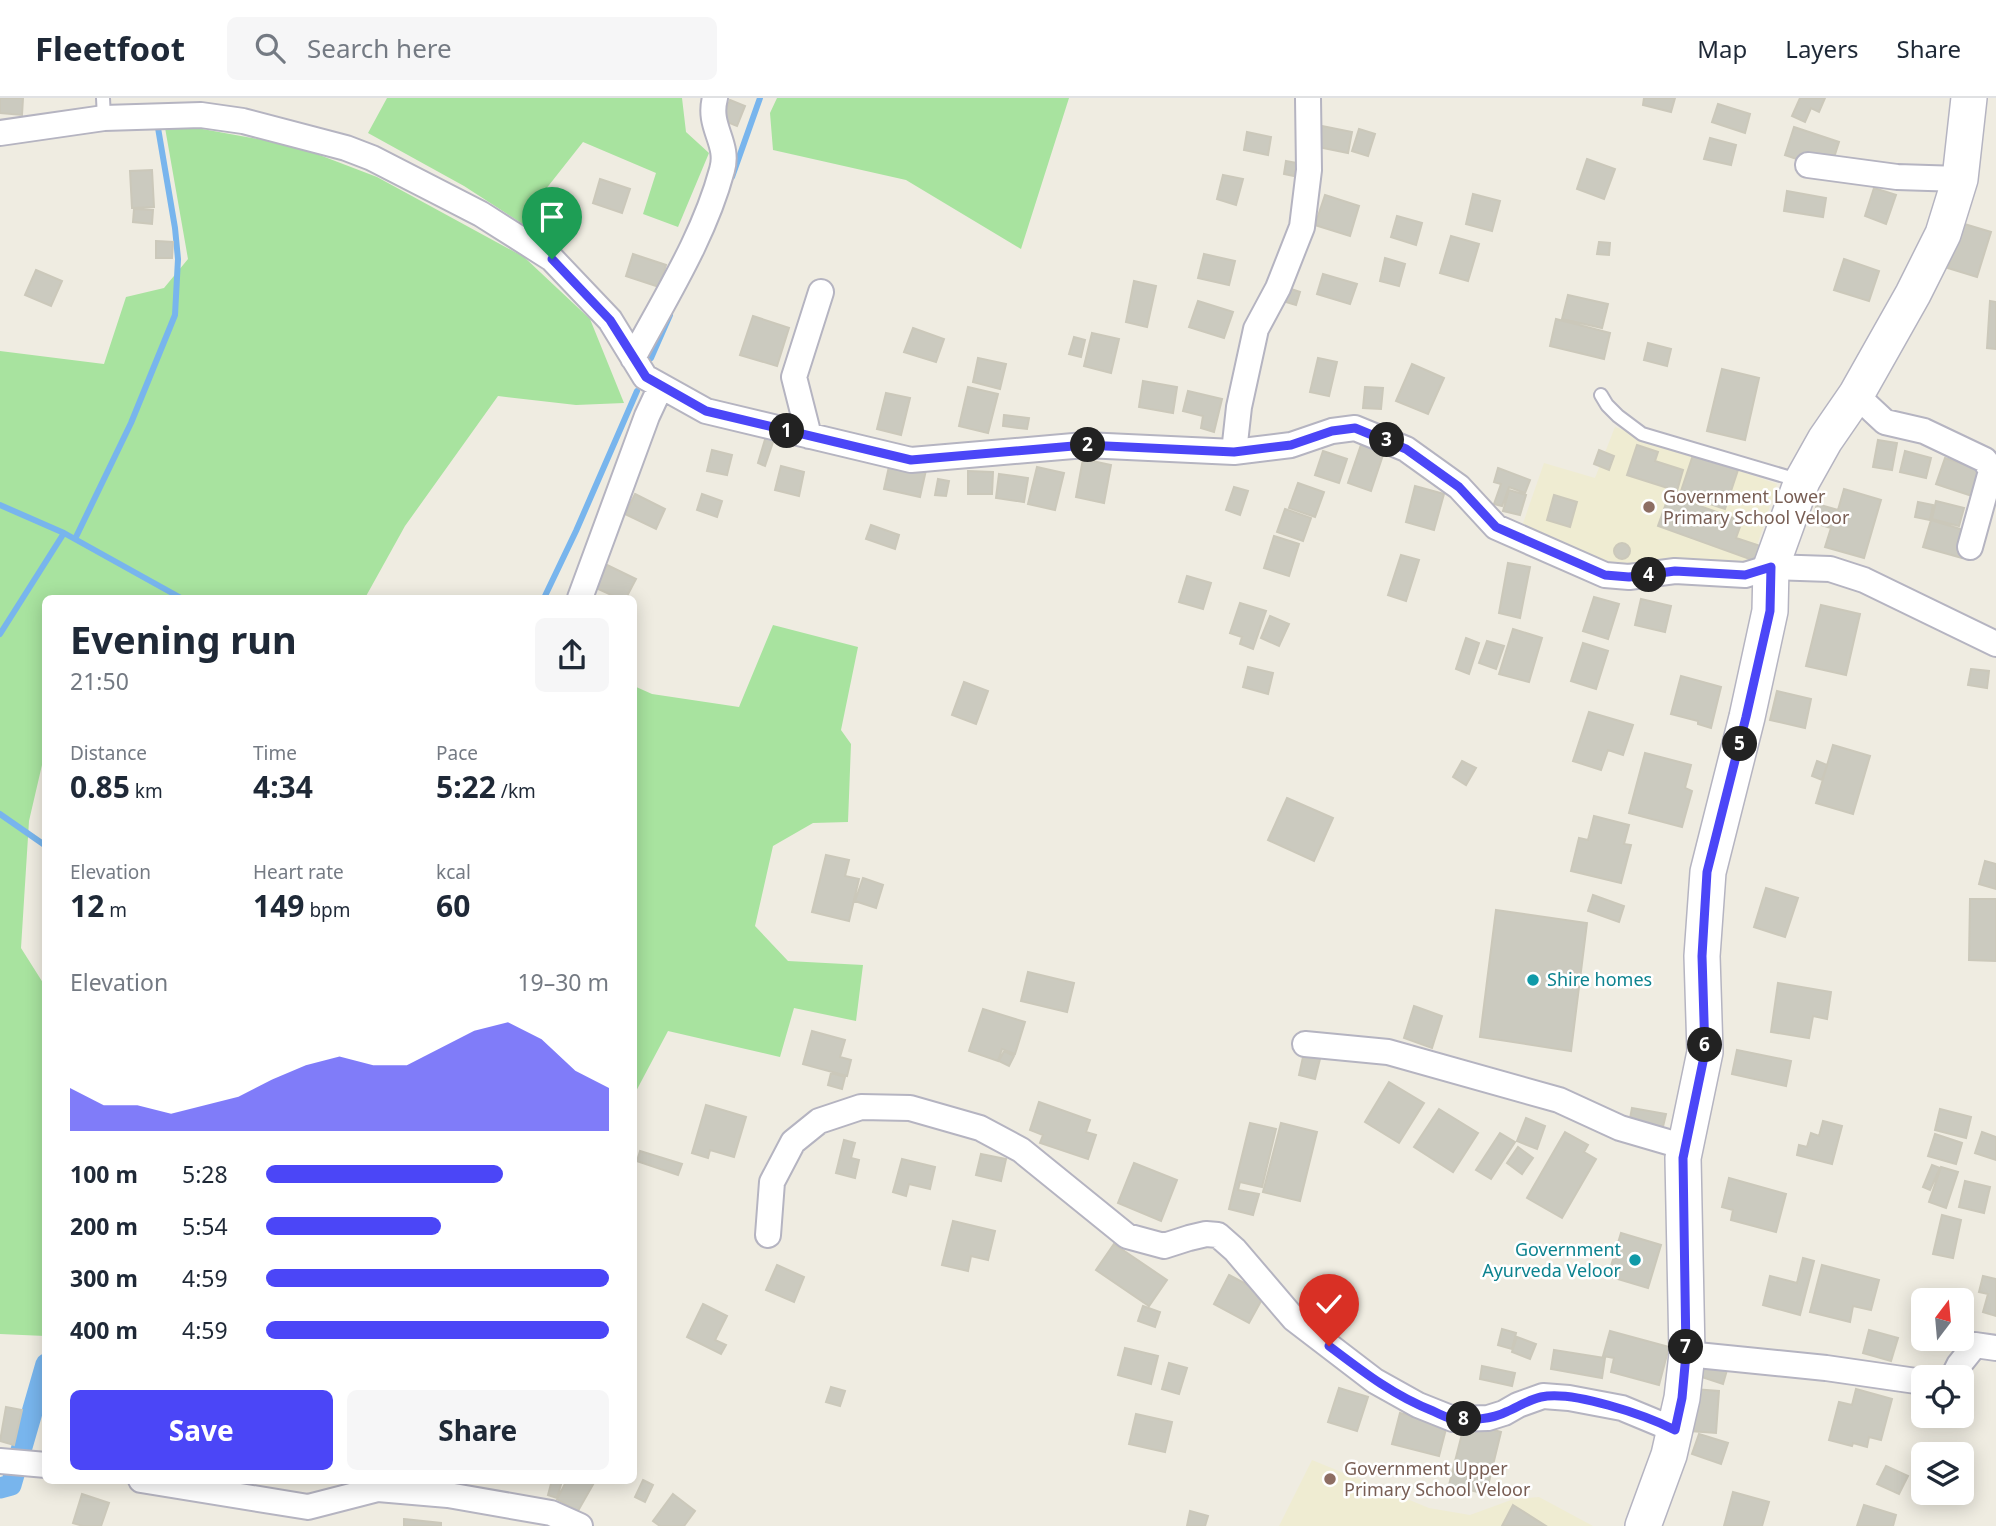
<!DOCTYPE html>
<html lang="en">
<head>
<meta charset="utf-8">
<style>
  :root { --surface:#fff; --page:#f6f6f7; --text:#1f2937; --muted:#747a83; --line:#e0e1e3; --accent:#4b46f7 }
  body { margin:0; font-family:"Noto Sans",sans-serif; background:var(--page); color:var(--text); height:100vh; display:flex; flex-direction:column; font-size:26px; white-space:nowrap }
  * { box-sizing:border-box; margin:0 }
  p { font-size:23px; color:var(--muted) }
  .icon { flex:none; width:38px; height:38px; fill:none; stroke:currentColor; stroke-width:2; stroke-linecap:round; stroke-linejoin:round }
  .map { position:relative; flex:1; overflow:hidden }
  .side { position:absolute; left:42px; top:497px; width:595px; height:889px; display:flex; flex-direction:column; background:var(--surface); border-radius:10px; box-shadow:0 4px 18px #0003 }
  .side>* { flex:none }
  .needle { width:46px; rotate:16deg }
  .buttons { position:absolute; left:1911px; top:1190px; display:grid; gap:14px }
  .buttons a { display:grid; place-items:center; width:63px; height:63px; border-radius:10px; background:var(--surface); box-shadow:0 4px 18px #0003; font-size:35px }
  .pin { position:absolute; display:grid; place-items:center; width:60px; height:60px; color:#fff; margin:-72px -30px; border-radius:50% 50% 50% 0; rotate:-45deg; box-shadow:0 0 7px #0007 }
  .pin .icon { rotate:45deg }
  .km { position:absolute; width:35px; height:35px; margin:-18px; border-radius:50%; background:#222; color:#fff; font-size:19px; line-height:35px; text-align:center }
  .round { display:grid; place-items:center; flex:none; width:74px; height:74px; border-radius:10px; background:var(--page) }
  .summary { display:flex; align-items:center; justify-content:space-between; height:119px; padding:0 28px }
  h1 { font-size:38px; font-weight:700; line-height:52px }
  .figures { display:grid; grid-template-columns:repeat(3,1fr); gap:10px; height:119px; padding:7px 28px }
  .figures div { display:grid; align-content:center }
  .figures b { font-size:30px; font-weight:700 }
  .figures small { font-size:19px; font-weight:400 }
  .figures p { font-size:19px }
  .chart { height:196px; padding:14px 28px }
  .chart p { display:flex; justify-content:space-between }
  .chart svg { width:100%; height:126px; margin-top:7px; fill:var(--accent); opacity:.7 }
  .action { display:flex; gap:14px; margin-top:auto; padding:14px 28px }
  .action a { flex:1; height:80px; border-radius:10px; background:var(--accent); color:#fff; font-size:28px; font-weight:700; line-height:80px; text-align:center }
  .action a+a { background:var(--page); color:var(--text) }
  ul { padding:0 28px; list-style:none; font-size:23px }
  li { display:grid; grid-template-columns:112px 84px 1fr; align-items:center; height:52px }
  li i { height:18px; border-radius:9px; background:var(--accent) }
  header { display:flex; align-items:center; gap:42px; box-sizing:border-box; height:98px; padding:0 35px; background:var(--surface); border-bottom:2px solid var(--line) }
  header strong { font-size:33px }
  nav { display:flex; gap:38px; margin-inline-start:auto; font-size:24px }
  .search { width:490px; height:63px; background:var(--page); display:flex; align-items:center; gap:18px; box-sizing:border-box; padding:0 24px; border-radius:10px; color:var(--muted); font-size:26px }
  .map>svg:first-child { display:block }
  .education { fill:#efecd2 }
  .green { fill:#a8e39f }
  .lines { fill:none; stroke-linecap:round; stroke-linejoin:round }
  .stream { stroke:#78b5ed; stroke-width:6 }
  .canal { stroke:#78b5ed; stroke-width:21 }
  .building { fill:#cbcabf; stroke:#cbc8ba; stroke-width:2 }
  .lane-casing { stroke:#b5b4c1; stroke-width:16 }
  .street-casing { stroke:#b5b4c1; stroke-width:28 }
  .secondary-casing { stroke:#b5b4c1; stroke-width:38 }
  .lane { stroke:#fff; stroke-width:12 }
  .street { stroke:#fff; stroke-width:24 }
  .secondary { stroke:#fff; stroke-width:35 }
  .route-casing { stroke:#fff; stroke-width:14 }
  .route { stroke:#4b46f7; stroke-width:9 }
  .education-dot { fill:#8d6e63; stroke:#fff; stroke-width:2.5 }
  .culture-dot { fill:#0f9aa8; stroke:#fff; stroke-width:2.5 }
  .labels { text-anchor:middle; stroke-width:5; stroke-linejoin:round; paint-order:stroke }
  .education-label { font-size:18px; fill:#785e54; stroke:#fff; text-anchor:start }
  .culture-label { font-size:18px; fill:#0d838f; stroke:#fff; text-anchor:start }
</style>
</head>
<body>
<header>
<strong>Fleetfoot</strong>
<div class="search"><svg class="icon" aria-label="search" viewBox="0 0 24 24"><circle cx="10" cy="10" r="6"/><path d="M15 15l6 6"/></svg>Search here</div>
<nav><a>Map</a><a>Layers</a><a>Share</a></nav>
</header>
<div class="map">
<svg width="1996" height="1428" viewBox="0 0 1996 1428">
  <rect width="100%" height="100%" fill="#efece1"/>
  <!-- education -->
  <path class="education" d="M1615,329l162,57 -27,83 -114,1 -38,-7 -77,-32 23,-66 51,15z
    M1312,1362l117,48 41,7 41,-15 28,-3 54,29h-314z"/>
  <!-- green -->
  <path class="green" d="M387,0h295l4,34 23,21 -31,74 -35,-13 13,-41 -73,-31 -41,52 7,26 -6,17 -79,-51 -96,-53z
    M777,0h292l-48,151 -115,-69 -133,-30 -3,-37z
    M164,24l132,24 81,31 147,80 66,62 34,84 -48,2 -78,-9 -93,130 -40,72h-319l-1,154 -16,69 -8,127 24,38v350l-45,-2v-983l104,13 22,-67 38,-9 24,-29z
    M773,527l85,22 -17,83 10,14 -3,78 -35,1 -40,23 -18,80 33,35 75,4 -7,56 -62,-13 -14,49 -112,-26 -34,64v-409l18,8 87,13z"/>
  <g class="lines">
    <!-- stream -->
    <path class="stream" d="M732,79l28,-79
      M651,260l19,-43
      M0,407l64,28 117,65
      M75,441l56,-116 44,-108 3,-56 -3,-31 -18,-106
      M544,500l32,-67 61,-140
      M0,536l64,-101
      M0,716l46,32"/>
    <!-- canal -->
    <path class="canal" d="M0,1390l11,-3 35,-121"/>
  </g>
  <!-- building -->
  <path class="building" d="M0,0h23l-1,17 -22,-2z
    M1644,0h31l-4,14 -28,-7z
    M1800,0h25l-6,14 -8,-4 -6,14 -13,-6z
    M730,2l15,6 -8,20 -15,-6z
    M1718,6l32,10 -5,19 -33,-11z
    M1322,28l30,6 -4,21 -30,-6z
    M1794,29l45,15 -9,28 -45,-15z
    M1359,31l16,5 -7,22 -16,-5z
    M1247,34l24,5 -3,18 -24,-5z
    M1710,40l26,7 -5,20 -27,-6z
    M1587,61l28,10 -11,30 -27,-10z
    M1286,63l11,2 -3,13 -10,-2z
    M152,72l2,37 -22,1 -2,-37z
    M1223,77l20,4 -7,26 -19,-6z
    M600,81l30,10 -8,24 -29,-10z
    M1874,90l22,7 -10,29 -21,-8z
    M1787,93l39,7 -3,19 -39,-6z
    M1473,96l27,7 -8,30 -26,-7z
    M1325,97l34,11 -9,30 -35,-11z
    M134,111l19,1 -1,14 -19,-2z
    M1397,118l25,7 -6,22 -25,-8z
    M1951,122l40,12 -14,45 -29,-9 7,-23z
    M1451,138l28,8 -11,37 -28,-8z
    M156,143l17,1 -1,16h-16z
    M1599,144l11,1 -1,12 -12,-1z
    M633,156l33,11 -7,22 -33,-11z
    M1204,156l31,7 -6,24 -31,-7z
    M1385,160l20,6 -6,22 -19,-5z
    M1844,161l35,12 -10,30 -35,-11z
    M36,172l26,11 -11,25 -26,-11z
    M1323,176l34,10 -7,20 -33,-10z
    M1134,183l22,5 -9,41 -21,-5z
    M1288,190l12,4 -4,13 -13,-4z
    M1568,197l40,9 -6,24 -40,-9z
    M1198,203l35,11 -9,26 -35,-11z
    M1990,203l6,1v47l-9,-1z
    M753,218l36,12 -12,38 -37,-11z
    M1556,221l54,14 -6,26 -54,-13z
    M913,230l31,11 -8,23 -32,-10z
    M1092,235l27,6 -8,34 -27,-7z
    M1074,239l11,3 -4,17 -12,-3z
    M1648,245l23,6 -4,17 -23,-6z
    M978,260l28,6 -6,25 -27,-7z
    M1318,260l19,4 -8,34 -19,-4z
    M1412,266l32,14 -16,36 -32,-13z
    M1722,271l37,9 -14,62 -38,-9z
    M1143,283l34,6 -4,26 -34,-6z
    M968,289l30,7 -10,39 -29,-7z
    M1365,289l18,1 -2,21 -18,-1z
    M1188,293l34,8 -8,33 -13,-4 2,-12 -20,-5z
    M886,295l24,5 -9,37 -24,-6z
    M1004,317l25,3 -2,11 -24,-3z
    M766,338l8,3 -9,27 -7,-3z
    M1363,341l23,7 -15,45 -23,-8z
    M1878,342l19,3 -5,27 -19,-3z
    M1637,347l21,7 -3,9 28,9 -6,21 -50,-16z
    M712,352l20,5 -5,20 -20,-4z
    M1599,352l15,6 -5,14 -15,-6z
    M1323,353l24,8 -8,24 -24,-8z
    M1905,353l26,7 -5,20 -26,-6z
    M1694,354l45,15 -14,42 -45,-15z
    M1945,360l42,14 -9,26 -42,-14z
    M1083,361l28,6 -7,38 -28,-6z
    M890,364l36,8 -6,27 -36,-8z
    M781,368l23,6 -5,24 -24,-6z
    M1037,369l27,6 -9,37 -27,-6z
    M1498,370l32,12 -5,13 -16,-6 -7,19 -8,-2 7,-20 -7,-2z
    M968,373l25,1 -1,22h-24z
    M999,376l29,4 -4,24 -28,-4z
    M938,381l11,2 -3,15 -11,-1z
    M1298,385l26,9 -9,25 -26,-9z
    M1415,388l29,8 -10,36 -28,-8z
    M1234,389l14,4 -8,24 -14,-5z
    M1844,391l37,11 -17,58 -39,-11 6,-19 -19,-6 5,-18 21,6z
    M1509,392l17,5 -6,20 -17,-4z
    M635,396l30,15 -9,20 -31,-15z
    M702,396l20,7 -5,16 -20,-7z
    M1554,397l23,7 -7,25 -23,-7z
    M1669,397l73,26 -6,17 27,9 -5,15 -100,-36z
    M1936,403l28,7 -5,18 -27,-7z
    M1918,404l15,3 -3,15 -15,-3z
    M1285,411l26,9 -8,23 -26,-9z
    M1931,422l39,12 -8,26 -39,-11z
    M871,427l28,10 -4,14 -29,-10z
    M1274,438l25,8 -10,32 -25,-8z
    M1614 453a8 8 0 1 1 16 0a8 8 0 1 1-16 0Z
    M1401,457l18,5 -13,41 -18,-6z
    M1508,465l22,4 -10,51 -21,-5z
    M607,467l29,14 -10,19h-8l-22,-10z
    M1187,478l24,7 -8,26 -24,-7z
    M1594,499l25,7 -11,35 -25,-8z
    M1641,501l30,7 -6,26 -30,-7z
    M1240,505l26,8 -13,38 -13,-5 2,-7 -12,-4z
    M1821,507l39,9 -14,61 -40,-9z
    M1270,518l19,8 -10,22 -18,-8z
    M1513,531l29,9 -13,44 -30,-8z
    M1466,540l13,5 -10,31 -13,-5z
    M1487,543l17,5 -8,23 -17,-6z
    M1583,545l25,8 -12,38 -25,-8z
    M1248,569l25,6 -5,21 -25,-7z
    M1971,571l18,2 -2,17 -19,-3z
    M1681,578l40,11 -10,41 -13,-4v-3l-27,-7z
    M964,584l24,9 -12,33 -24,-9z
    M1777,593l34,8 -6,29 -35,-8z
    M1589,614l44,13 -10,30 -15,-5 -7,20 -28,-9z
    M1833,647l37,11 -17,58 -37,-11z
    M1645,655l46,12 -6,23 7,3 -10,36 -53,-14z
    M1462,663l14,7 -10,17 -13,-8z
    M1817,663l10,4 -5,15 -10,-4z
    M1287,700l46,20 -19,43 -46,-21z
    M1594,718l35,9 -5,19 7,1 -10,38 -50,-12 8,-33 9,2z
    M826,757l23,5 -4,16 14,3 -10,42 -37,-9z
    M1985,763l11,3v25l-17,-5z
    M863,780l20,7 -7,23 -21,-7z
    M1766,790l32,10 -13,39 -31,-10z
    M1593,797l31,11 -5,16 -31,-11z
    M1970,801h26v62l-27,-1z
    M1496,812l91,13 -16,128 -91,-14z
    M1028,874l46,11 -7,29 -46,-11z
    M1778,885l53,9 -4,27 -14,-3 -4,22 -38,-6z
    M1414,908l28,10 -10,32 -28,-10z
    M983,911l42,13 -10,32 -13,-5 -4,12 -29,-10z
    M812,933l33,9 -5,17 11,3 -4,16 -44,-12z
    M1307,941l17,4 -9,36 -16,-4z
    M1737,952l54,11 -5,25 -54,-12z
    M1004,953l10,5 -5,10 -10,-5z
    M831,975l14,4 -3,12 -14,-4z
    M1389,984l35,21 -25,40 -34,-21z
    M1039,1004l51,18 -4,12 10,3 -8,24 -48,-16 3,-8 -13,-5z
    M706,1007l40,12 -12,40 -24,-7 -2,8 -16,-5z
    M1632,1010l34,6 -5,21 -33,-6z
    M1439,1011l39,24 -25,39 -39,-25z
    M1940,1011l31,8 -5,21 -31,-8z
    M1526,1020l19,8 -8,23 -20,-8z
    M1823,1023l19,5 -10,38 -35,-9 2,-10 8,2 4,-14 8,3z
    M1250,1025l26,6 -14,58 -22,-5 -2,8 21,4 -6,21 -24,-6z
    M1281,1025l36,9 -17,69 -37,-9z
    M1565,1034l23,13 -4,7 12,7 -34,59 -35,-20z
    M1982,1034l14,5v23l-21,-7z
    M1500,1035l15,9 -24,37 -15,-9z
    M1935,1036l27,9 -6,21 -28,-8z
    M844,1042l11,3 -4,15 8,2 -4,18 -19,-5z
    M1518,1049l15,11 -11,16 -15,-11z
    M640,1053l42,13 -4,11 -41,-14z
    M981,1056l25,5 -5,22 -25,-6z
    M902,1061l33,8 -5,22 -21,-5 -3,12 -13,-4z
    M1134,1065l43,17 -16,41 -43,-18z
    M1932,1067l8,3 -10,22 -7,-3z
    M1941,1069l17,5 -12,36 -17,-6z
    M1729,1080l57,16 -10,38 -45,-12 2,-10 -11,-3z
    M1965,1083l25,6 -6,26 -25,-6z
    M1942,1117l19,5 -8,38 -20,-4z
    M953,1123l42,10 -7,29 -17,-4 -3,15 -26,-6z
    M1621,1135l40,12 -13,43 -40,-12z
    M1114,1146l53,36 -18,26 -53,-36z
    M1803,1160l11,3 -14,54 -37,-10 7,-29 27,7z
    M777,1167l27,12 -10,25 -28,-12z
    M1822,1167l57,15 -8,30 -18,-4 -3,16 -40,-10z
    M1229,1177l36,19 -16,29 -35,-19z
    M1983,1178l13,3v37l-13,-4 5,-18 -9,-2z
    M703,1206l24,12 -12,24 11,5 -5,9 -34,-17z
    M1143,1208l17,6 -5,15 -17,-6z
    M1502,1231l14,4 -4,16 -14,-4z
    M1869,1232l29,8 -7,23 -28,-8z
    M1610,1233l59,16 -10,38 -48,-13 3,-14 -11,-2z
    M1517,1239l19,7 -6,15 -18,-7z
    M1125,1250l33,8 -7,28 -33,-9z
    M1554,1252l51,8 -3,20 -51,-9z
    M1700,1264l27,8 -4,14 -27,-9z
    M1169,1265l18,5 -8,26 -17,-5z
    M1482,1268l33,7 -3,13 -32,-7z
    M831,1289l14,4 -5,15 -14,-4z
    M1339,1290l29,9 -11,34 -29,-9z
    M1693,1291l26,2 -3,42 -26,-2z
    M1856,1291l36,10 -11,41 -12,-3 -2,10 -14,-4 -1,3 -23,-6 10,-38 13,3z
    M6,1309l16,3 -8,35 -14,-4z
    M1400,1315l47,12 -8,31 -47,-12z
    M1136,1316l36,8 -7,30 -36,-8z
    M1465,1324l36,10 -15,62 -37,-9z
    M1699,1336l29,9 -7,21 -29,-10z
    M1886,1368l22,10 -9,18 -22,-10z
    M552,1382l10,1 -5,17 -9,-3z
    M567,1382l28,1 -17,30 -21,-12z
    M643,1382l10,5 -8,17 -10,-5z
    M1733,1394l36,10 -7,24h-38z
    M82,1396l27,9 -8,23h-18l-10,-3z
    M673,1396l22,17 -11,15h-24l-7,-5z
    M1513,1407l33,21h-44z
    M1864,1407l32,10 -3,11h-36z
    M1190,1413l18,5 -3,10h-18z
    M404,1421l37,4v3h-37z"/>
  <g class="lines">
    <defs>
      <path id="lane" d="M103,0l1,20
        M1601,297l6,10 11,11 24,18 159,47"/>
      <path id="street" d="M0,35l104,-15 97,-3 42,6 103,27 26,10 109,56 71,45 58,61 35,57 61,34 205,49 174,-15 149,7 57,-7 41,-14 23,-3 51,21 53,38 37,40 109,48 24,2 46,-6 70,4 26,-8 59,2 34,11 132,64
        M1808,67l89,12 63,2
        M633,260c32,-60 71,-121 89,-188 8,-27 -15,-43 -7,-72
        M1856,297l29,27 39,9 61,29 6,11 -21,76
        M809,338l-15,-59 27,-85
        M1234,354l5,-45 17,-78 22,-41 24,-61 7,-57 -1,-72
        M580,500l67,-182 14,-30
        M1305,946l83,8 171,48 61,28 65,19
        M768,1137l4,-53 21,-40 26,-21 42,-14 49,1 70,20 41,22 106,86 37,10 25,-8 17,-4 12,1 17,15 59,69 81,62 43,24 35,14 35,-1 16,-5 14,-8 25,-9 26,2 53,10 53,22
        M1687,1256l139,14 97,14
        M1953,1279l6,-12 16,-20 21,3
        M0,1363l46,4
        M141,1382l167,27 70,-18 70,6 103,18 29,13"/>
      <path id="secondary" d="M1643,1428l26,-71 13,-57 5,-44 -4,-196 22,-106 -3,-96 6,-84 39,-155 23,-106 1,-44 31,-86 23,-41 31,-45 57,-101 30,-60 17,-55 9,-81"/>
    </defs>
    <!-- lane casing -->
    <use href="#lane" class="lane-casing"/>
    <!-- street casing -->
    <use href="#street" class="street-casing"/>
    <!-- secondary casing -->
    <use href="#secondary" class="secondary-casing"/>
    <!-- lane -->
    <use href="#lane" class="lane"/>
    <!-- street -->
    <use href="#street" class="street"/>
    <!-- secondary -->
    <use href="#secondary" class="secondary"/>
  </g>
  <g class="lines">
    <defs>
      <path id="route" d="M552,161l58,61 36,57 60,34 205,49 174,-15 149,7 57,-7 41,-14 23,-3 51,21 53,38 37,40 109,48 24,2 46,-6 70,4 26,-8 -1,44 -24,106 -39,155 -5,84 3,96 -22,106 3,196 -4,44 -7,32c-30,-15 -102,-40 -134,-33 -13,3 -23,10 -35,15 -13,7 -38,9 -53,7 -6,-1 -14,-5 -20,-8 -39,-15 -71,-40 -104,-65"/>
    </defs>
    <!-- route casing -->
    <use href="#route" class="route-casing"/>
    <!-- route -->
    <use href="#route" class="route"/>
  </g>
  <!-- markers -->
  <g class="education-dot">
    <circle cx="1649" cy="409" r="7"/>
    <circle cx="1330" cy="1381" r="7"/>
  </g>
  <g class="culture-dot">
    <circle cx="1533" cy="882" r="7"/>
    <circle cx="1635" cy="1162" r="7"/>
  </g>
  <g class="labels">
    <!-- education labels -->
    <g class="education-label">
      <text x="1663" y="405">Government Lower<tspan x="1663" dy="21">Primary School Veloor</tspan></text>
      <text x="1344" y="1377">Government Upper<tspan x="1344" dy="21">Primary School Veloor</tspan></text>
    </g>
    <!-- culture labels -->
    <g class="culture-label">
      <text x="1547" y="888">Shire homes</text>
      <text x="1621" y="1158" text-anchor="end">Government<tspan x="1621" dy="21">Ayurveda Veloor</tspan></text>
    </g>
  </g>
</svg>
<div class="buttons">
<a><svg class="needle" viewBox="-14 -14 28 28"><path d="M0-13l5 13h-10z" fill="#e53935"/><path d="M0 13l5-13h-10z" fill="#747a83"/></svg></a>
<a><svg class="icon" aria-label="locate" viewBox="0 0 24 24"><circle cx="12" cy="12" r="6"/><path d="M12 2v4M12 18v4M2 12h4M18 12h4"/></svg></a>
<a><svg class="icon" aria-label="layers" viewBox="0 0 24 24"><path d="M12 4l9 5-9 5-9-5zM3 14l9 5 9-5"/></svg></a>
</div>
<div class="pin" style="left:552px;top:161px;background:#1e9e55"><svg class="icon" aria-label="arrive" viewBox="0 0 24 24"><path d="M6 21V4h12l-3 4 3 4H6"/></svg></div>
<div class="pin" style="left:1329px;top:1248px;background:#d93025"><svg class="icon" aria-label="check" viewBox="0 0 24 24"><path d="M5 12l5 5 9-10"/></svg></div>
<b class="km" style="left:787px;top:333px">1</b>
<b class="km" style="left:1088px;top:347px">2</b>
<b class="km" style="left:1387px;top:342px">3</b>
<b class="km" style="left:1649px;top:477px">4</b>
<b class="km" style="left:1740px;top:646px">5</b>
<b class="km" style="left:1705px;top:947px">6</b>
<b class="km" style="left:1686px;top:1249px">7</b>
<b class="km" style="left:1464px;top:1321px">8</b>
<section class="side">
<div class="summary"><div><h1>Evening run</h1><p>21:50</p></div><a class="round"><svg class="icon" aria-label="share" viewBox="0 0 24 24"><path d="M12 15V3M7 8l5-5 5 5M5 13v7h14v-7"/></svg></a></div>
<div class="figures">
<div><p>Distance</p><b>0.85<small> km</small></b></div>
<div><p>Time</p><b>4:34</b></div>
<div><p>Pace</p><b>5:22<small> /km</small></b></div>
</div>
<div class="figures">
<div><p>Elevation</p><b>12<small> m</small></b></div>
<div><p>Heart rate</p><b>149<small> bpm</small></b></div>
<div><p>kcal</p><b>60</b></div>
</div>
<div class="chart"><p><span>Elevation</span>19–30 m</p>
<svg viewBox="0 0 160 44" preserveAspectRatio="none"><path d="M0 44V29L10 35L20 35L30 38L40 35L50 32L60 26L70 21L80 18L90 21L100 21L110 15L120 9L130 6L140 12L150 23L160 29V44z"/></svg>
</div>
<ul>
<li><b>100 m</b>5:28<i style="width:69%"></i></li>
<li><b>200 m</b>5:54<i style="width:51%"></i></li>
<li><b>300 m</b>4:59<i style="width:100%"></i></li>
<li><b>400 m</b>4:59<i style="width:100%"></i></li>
</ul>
<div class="action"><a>Save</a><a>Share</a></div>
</section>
</div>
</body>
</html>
